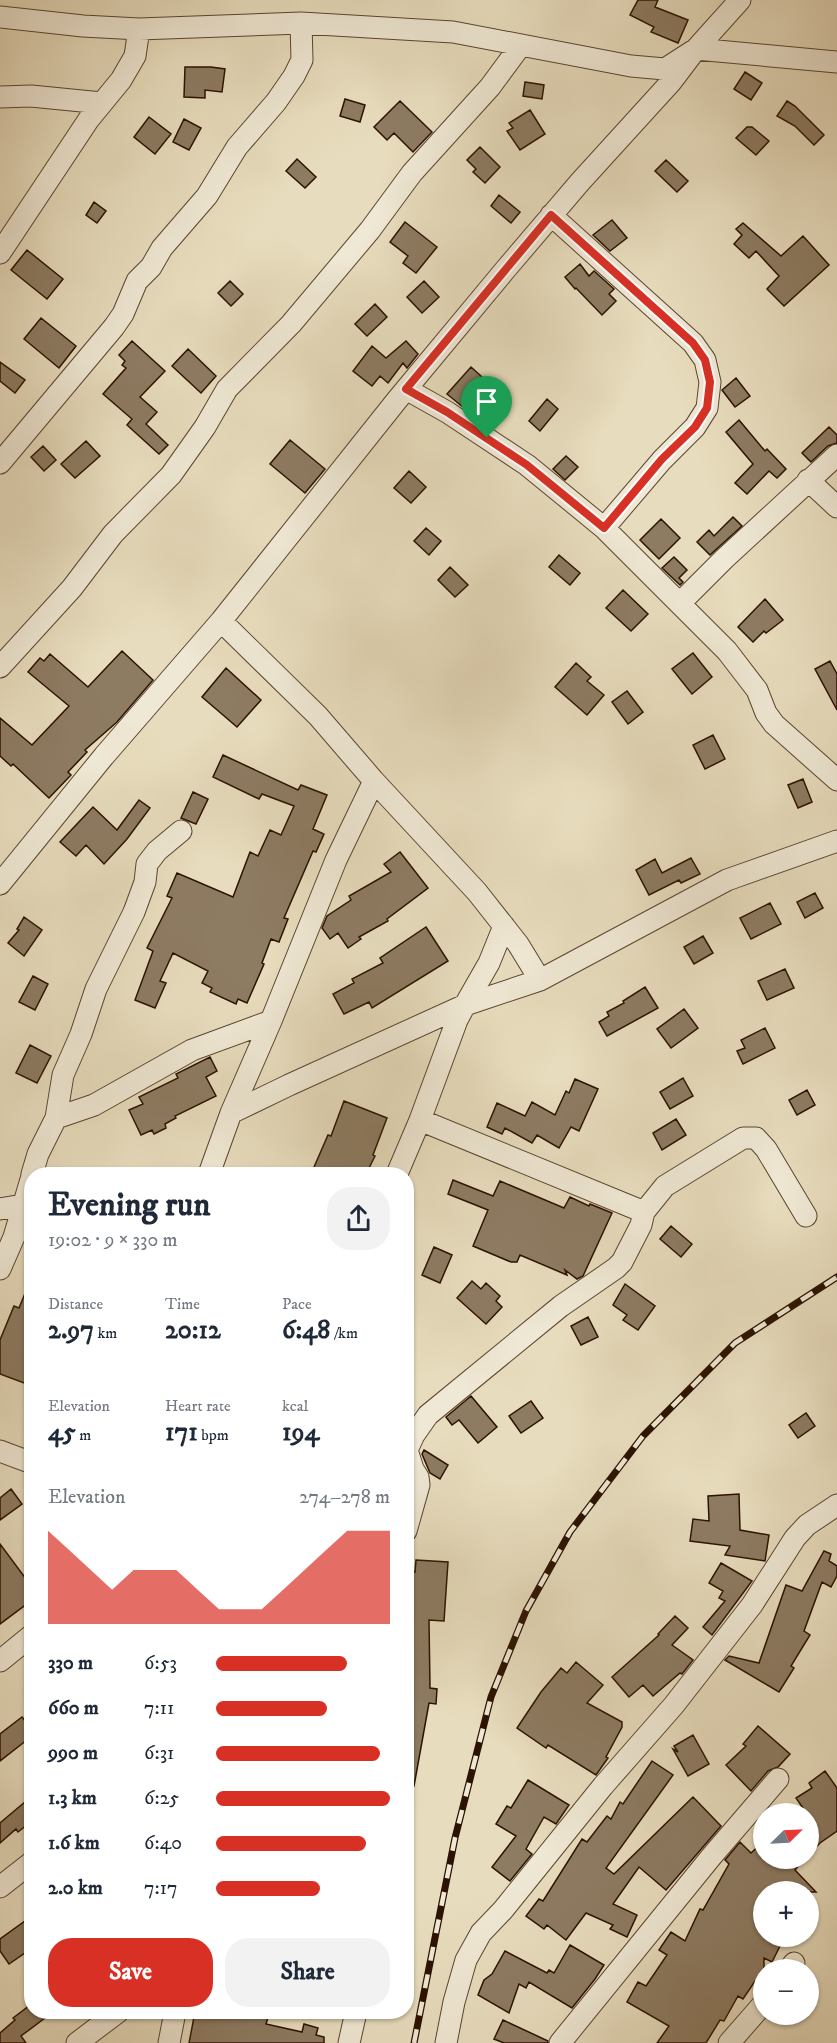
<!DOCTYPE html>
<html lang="en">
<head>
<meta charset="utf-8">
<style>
  :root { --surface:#fff; --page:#f2f2f3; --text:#1f2937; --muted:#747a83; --accent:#d93025 }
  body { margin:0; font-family:"IM FELL DW Pica",serif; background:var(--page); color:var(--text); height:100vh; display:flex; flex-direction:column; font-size:22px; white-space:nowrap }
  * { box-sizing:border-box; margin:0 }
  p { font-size:20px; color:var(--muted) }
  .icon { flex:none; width:33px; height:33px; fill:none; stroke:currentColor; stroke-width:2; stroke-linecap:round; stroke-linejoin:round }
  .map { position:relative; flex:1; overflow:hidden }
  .side { position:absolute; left:24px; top:1167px; width:390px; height:852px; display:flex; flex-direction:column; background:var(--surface); border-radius:24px; box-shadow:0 2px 4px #0004 }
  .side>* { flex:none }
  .needle { width:39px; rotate:66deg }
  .tools { position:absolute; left:753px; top:1803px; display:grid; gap:12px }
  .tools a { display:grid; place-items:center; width:66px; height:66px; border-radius:50%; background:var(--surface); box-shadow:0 2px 4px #0004; font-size:30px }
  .pin { position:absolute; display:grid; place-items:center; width:51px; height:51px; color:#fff; margin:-62px -26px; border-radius:50% 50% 50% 0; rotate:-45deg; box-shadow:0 0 6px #0007 }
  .pin .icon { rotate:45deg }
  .round { display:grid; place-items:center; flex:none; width:63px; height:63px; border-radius:24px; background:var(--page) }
  .head { display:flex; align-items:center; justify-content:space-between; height:102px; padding:0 24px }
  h1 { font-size:33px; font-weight:800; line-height:45px }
  .stats { display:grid; grid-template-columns:repeat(3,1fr); gap:9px; height:102px; padding:6px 24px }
  .stats div { display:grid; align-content:center }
  .stats b { font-size:26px; font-weight:800 }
  .stats small { font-size:16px; font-weight:400 }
  .stats p { font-size:16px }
  .chart { height:168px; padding:12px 24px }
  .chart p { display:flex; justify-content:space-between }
  .chart svg { width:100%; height:108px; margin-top:6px; fill:var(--accent); opacity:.7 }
  .primary-button { display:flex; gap:12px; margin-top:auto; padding:12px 24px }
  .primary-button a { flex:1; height:69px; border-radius:24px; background:var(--accent); color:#fff; font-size:24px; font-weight:800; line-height:69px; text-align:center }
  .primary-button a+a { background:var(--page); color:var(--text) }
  ul { padding:0 24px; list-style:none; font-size:20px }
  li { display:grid; grid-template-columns:96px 72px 1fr; align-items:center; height:45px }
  li i { height:15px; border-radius:8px; background:var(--accent) }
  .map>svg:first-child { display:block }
  .building { fill:#8d7b62; stroke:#2c1200; stroke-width:1.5 }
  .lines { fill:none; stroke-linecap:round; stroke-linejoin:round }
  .street-casing { stroke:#5b442f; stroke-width:23 }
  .street { stroke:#efe8d4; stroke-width:21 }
  .rail-casing { stroke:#2c1200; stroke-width:7 }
  .rail { stroke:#efe8d4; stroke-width:4.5; stroke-dasharray:14; stroke-linecap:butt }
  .route-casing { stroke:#fff; stroke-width:12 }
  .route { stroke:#d93025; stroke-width:8 }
</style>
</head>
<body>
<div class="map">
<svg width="837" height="2043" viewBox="0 0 837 2043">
  <rect width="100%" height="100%" fill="#e7dcbd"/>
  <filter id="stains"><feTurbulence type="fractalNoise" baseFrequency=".00333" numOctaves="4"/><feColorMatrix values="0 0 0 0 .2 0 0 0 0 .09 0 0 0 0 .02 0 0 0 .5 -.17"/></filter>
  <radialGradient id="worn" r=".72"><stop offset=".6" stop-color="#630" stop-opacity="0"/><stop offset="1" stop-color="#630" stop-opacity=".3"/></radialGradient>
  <!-- building -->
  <path class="building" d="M638,0h20l-3,7 33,13 -10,23 -27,-11 3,-5 -24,-12z
    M185,67h26l14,2 -3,23 -17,-2v8l-21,-1z
    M745,72l17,11 -11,17 -17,-11z
    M525,82l19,3 -2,14 -19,-3z
    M345,99l20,6 -5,17 -20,-6z
    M400,101l32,31 -19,20 -19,-19 -7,7 -13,-13z
    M787,101l8,5 29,29 -10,10 -19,-19 -18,-10z
    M530,110l15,24 -25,16 -13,-19 6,-3 -4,-5z
    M149,117l22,17 -16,20 -21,-17z
    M184,119l17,9 -12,22 -16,-8z
    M747,127h5l17,14 -13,14 -20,-17z
    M480,147l20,20 -15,16 -12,-11 3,-3 -9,-9z
    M297,159l19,18 -11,11 -19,-17z
    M666,160l22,21 -11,11 -22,-21z
    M499,195l21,17 -9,11 -20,-17z
    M94,202l12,9 -9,12 -11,-8z
    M612,220l15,18 -17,13 -17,-16z
    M405,222l32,25 -21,26 -13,-10 5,-7 -18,-14z
    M743,223l38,33 22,-20 26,29 -45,41 -17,-17 12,-13 -23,-25 -7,7 -15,-14 8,-9 -6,-6z
    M27,250l36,29 -16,20 -36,-29z
    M580,264l9,12 5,-5 20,18 -5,5 7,7 -14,14 -26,-27 -1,1 -10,-12z
    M230,281l13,13 -12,12 -13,-13z
    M424,281l15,16 -17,16 -15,-16z
    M375,304l12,13 -20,19 -12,-12z
    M41,318l35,28 -17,22 -35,-29z
    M132,341l33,30 -25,26 17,15 -11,12 22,21 -9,9 -32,-29 5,-6 -29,-25 23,-26 -4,-3 3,-4 -6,-6z
    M406,341l12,13 -11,14 -4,-5 -15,20 -8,-7 -8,10 -19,-15 19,-25 14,12z
    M188,349l28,27 -15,17 -29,-27z
    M0,362l25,18 -10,13 -15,-12z
    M471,367l21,19 -23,26 -22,-18z
    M736,378l14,18 -15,11 -13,-17z
    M547,399l11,10 -18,22 -11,-10z
    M739,420l26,31 2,-2 19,20 -9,9 -8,-7 -22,23 -12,-11 18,-19 -27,-32z
    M829,427l8,8v8l-9,3 -17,16 -9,-9z
    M290,440l35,29 -20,24 -35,-29z
    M86,441l14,15 -25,22 -14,-14z
    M43,446l13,14 -12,11 -13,-14z
    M566,456l12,11 -13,13 -12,-11z
    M409,471l17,16 -15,16 -17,-15z
    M733,517l9,9 -32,29 -13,-13 12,-12 5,6z
    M661,519l19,19 -21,21 -19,-19z
    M426,528l15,13 -12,14 -15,-14z
    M559,555l21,18 -10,12 -21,-18z
    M674,557l13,13 -8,8 4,4 -3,3 -18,-17z
    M450,567l18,18 -13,12 -17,-17z
    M623,590l25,24 -17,17 -25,-23z
    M765,599l18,21 -17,13 -2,-2 -11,11 -15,-15z
    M122,651l31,29 -36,42 -32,28 2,2 -19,20 3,3 -22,23 -36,-34 -2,2 -11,-10v-38l32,27 37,-39 -41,-34 12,-14 4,3 6,-7 38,33z
    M693,653l19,24 -20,17 -20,-25z
    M830,661l7,13v36l-22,-41z
    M576,663l15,14 -4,4 17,14 -17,20 -32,-28z
    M226,668l35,32 -24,27 -35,-30z
    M627,691l16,21 -15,12 -16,-22z
    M713,735l12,24 -20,10 -12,-24z
    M223,755l75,35 3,-5 26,10 -14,34 11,5 -8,18 -3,-1 -29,67 4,1 -9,23 -8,-3 -9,24 2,1 -17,39 -9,-4 -2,5 -26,-12 2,-4 -10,-5 6,-12 -35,-18 -13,28 6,2 -11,25 -20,-8 18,-49 -6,-3 25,-50 -5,-2 10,-23 56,24 17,-45 8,4 12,-26 11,5 13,-29 -32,-12 -3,5 -46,-22z
    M803,779l9,23 -14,6 -10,-23z
    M193,792l15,7 -12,25 -15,-6z
    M139,800l11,8 -23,31 -23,25 -18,-19 -10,11 -16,-14 33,-35 24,23z
    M400,852l28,36 -41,31 1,2 -29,16 2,2 -13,9 -10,-15 -8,6 -8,-11 5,-12 24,-16 -2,-4 42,-24 -7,-8z
    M691,858l9,16 -19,9 -2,-3 -30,15 -13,-25 19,-11 7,14z
    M815,893l8,15 -18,10 -8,-16z
    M770,903l11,21 -30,15 -11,-21z
    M24,917l18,13 -18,26 -16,-13 11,-13 -2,-1z
    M426,927l22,34 -76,47 -3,-6 -25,12 -11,-20 21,-11 -2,-4 31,-16 -3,-5z
    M703,936l10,17 -19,11 -10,-17z
    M785,969l9,19 -27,12 -9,-19z
    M33,976l15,8 -13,26 -16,-8z
    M645,987l13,21 -51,28 -8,-14 10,-6 -2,-4 17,-9 -1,-2z
    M684,1009l14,19 -27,20 -14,-19z
    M765,1028l10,20 -32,16 -6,-13 8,-3 -4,-8z
    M30,1045l21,11 -14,27 -21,-10z
    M210,1057l7,14 -11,6 10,19 -41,20 1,2 -11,6 1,4 -12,6 -2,-4 -11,5 -12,-25 14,-6 -4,-7 39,-19 -2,-4z
    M683,1078l10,18 -23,13 -10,-17z
    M575,1079l23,10 -19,42 -8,-4 -12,21 -22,-13 -5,8 -27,-15 -3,6 -15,-7 10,-24 28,13 7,-14 23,13 11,-24 3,2z
    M807,1090l8,15 -18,10 -8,-15z
    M344,1101l43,17 -14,37 2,1 -9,18h-55l17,-39 3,1z
    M676,1119l10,16 -24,15 -9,-17z
    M453,1180l40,16 7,-15 64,27 6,-11 19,9 1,-2 22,9 -29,63 -6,3 -12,-9 2,5 -47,-20 -3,7h-6l-38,-16 15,-36 -40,-16z
    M671,1226l21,18 -11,13 -21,-18z
    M434,1247l18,8 -12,28 -18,-8z
    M31,1279h1v107l-32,-12v-34l14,-34 5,2z
    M472,1281l9,8 5,-6 14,13 -4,5 6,6 -16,17 -29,-26z
    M625,1284l30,22 -17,24 -15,-10 4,-5 -14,-10z
    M588,1317l10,20 -17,8 -10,-19z
    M471,1396l26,31 -19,16 -19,-23 -7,5 -6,-8z
    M531,1401l12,17 -22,15 -12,-17z
    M806,1413l9,13 -17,12 -9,-13z
    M424,1450l24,15 -8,14 -10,-6 -8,-19z
    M11,1489l11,15 -22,16v-22z
    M739,1494l1,36 29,5 -4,26 -40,-6 5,-9 -40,-5 3,-22 16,2 -1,-25z
    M0,1544l32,43v13l-32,24z
    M824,1551l7,3 -2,7 8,5v10l-6,11 -9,-5 -18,49 6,4 -19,31 3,2 -15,24 -54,-32 4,-4 30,7 27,-78 16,6z
    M416,1560l32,2 -4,59 -15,-1 1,68 7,1 -1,15 -7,-1 -15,83 -8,-1v-79l5,1 2,-38h-4v-37l3,-30 -5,-1 3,-30 5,1z
    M721,1563l31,18 -40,54 -9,-8 22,-26 -6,-3 4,-7 -14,-8z
    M675,1616l13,12 -16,17 21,15 -11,14 -2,-1 -27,23 -10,-11 -14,12 -17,-20 47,-42 -1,-1z
    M576,1662l27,23 -16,18 35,19v5l-16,30 2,1 -12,17 -48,-30 -2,3 -29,-20 24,-36 20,-24 6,5z
    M22,1717l10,12v7l-32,25v-27z
    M758,1726l32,28 -12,13 -10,4 -17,20 -25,-26 20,-19 -3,-2z
    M693,1735l16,29 -21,12 -15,-27 5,3 -4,-6z
    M652,1761l21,14 -67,93 8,6 79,-77 28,29 -55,64 -27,-23 -26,37 24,11 -10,22 -17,-8 3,-4 -27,-12 -20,27 -19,-15 -3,4 -18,-13 13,-17 4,2 39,-62 5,3 20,-26 4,3 9,-17 3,2z
    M825,1771l12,17v43l-17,12 -12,12v-41h-1l-11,-16 16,-10 -3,-5z
    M528,1780l41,25 -13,19 -12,-7 -18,32 6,5 -22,27 -18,-14 24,-31 -20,-12 11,-18 4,2z
    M32,1796v25l-14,11 -2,-3 -16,14v-20z
    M764,1841v17h41l-10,12 21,22h-52v44h21l-13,26 -8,-4v10l-21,31 -5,-3 -14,25 -4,-1 -14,23h-49l12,-17 -42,-24 11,-20 8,4 21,-31 -8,-5 12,-18 14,9 15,-32 3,1 26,-46 -4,-4 15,-18 11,11z
    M32,1916v32l-23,16 -9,-13v-12z
    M570,1945l34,20 -9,14 -23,29 -43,-26 -3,6 -7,-4 -10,29 -31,-18 6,-15 8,-6 13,-23 42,22 2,-3 5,3z
    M29,2006l3,6h21l-32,24 5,7h-26v-10l15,-13 -2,-2z
    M195,2012h15l34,6 1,-6h13l11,2 -3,10 36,8 2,-8 14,4 -2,7 8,2v6h-135z
    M503,2020l45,21v2h-44l-10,-4z"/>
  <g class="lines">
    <defs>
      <path id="street" d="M0,17l83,9 56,3 162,-6 152,9 178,34 34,3 31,-20 141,13
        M0,97l31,-1 71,7
        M551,215l142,128 12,17 5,22 -3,26 -12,19 -33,33 -58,68
        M0,253l89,-134 32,-39 14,-24 4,-27
        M406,389l41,23 80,53 77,63 123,123 30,39 9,23 8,11 63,56
        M0,463l114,-136 9,-13 14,-33 14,-14 11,-19 45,-52 30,-49 39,-45 18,-26 8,-16 -1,-37
        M808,480l29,27
        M680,603l44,-44 113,-104
        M221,621l97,95 56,65 103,111 41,52 22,36
        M0,667l72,-79 41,-54 58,-59 34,-48 22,-38 64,-65 79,-94 42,-57 78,-86 31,-42
        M0,884l104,-128 117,-135 176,-221 108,-130 75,-88 91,-100 25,-33 44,-49
        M231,1113l58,-28 176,-80 24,-42 15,-37
        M56,1118l7,-43 18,-41 15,-45 38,-77 11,-30 2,-18 10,-13 24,-20
        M420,1120l224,92
        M32,1174l6,-20 18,-36 38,-13 98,-55 79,-29
        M209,1174l22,-61 40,-92 65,-161 38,-79
        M397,1174l23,-54 37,-100 8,-15 75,-25 187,-100 110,-39
        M0,1209l23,-4
        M0,1269l14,-32 18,-61
        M0,1451l32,12
        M406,1531l13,-46 -1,-8 -5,-8 -6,-19 7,-15 14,-20 133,-109 55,-38 6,-6 19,-37 3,-13 21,-26 78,-48h13l10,11 40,67
        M0,1661l32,-26
        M0,1887l32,-25
        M789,1970l5,-7
        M77,2043l41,-31
        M169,2043l6,-31
        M349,2043l7,-31
        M446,2043l8,-41 12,-42 15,-27 22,-23 100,-124 71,-81 78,-100 43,-67 12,-13 30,-20
        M560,2043l151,-186 67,-78
        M729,2043l35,-40"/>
    </defs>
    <!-- street casing -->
    <use href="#street" class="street-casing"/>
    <!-- street -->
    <use href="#street" class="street"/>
    <defs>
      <path id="rail" d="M414,2043l41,-205 36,-141 35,-86 44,-79 73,-96 92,-93 102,-66"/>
    </defs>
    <!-- rail casing -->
    <use href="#rail" class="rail-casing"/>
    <!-- rail -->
    <use href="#rail" class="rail"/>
  </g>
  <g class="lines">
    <defs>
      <path id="route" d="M551,215l142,128 12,17 5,22 -3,26 -12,19 -33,32 -58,69 -77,-63 -80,-53 -41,-23z"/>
    </defs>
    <!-- route casing -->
    <use href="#route" class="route-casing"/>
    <!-- route -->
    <use href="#route" class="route"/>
  </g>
  <rect width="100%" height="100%" filter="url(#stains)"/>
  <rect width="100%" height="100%" fill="url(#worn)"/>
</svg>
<div class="tools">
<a><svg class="needle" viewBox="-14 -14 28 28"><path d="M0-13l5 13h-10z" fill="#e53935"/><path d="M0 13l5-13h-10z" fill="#747a83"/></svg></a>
<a>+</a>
<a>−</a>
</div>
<div class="pin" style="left:487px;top:438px;background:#1e9e55"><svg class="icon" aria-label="arrive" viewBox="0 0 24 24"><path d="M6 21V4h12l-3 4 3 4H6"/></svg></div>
<section class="side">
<div class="head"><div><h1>Evening run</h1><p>19:02 · 9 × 330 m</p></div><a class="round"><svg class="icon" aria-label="share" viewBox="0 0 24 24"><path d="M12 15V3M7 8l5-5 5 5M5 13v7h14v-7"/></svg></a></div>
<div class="stats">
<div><p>Distance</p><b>2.97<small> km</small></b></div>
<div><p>Time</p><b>20:12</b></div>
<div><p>Pace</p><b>6:48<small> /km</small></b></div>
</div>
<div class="stats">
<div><p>Elevation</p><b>45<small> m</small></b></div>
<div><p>Heart rate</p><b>171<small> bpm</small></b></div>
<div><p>kcal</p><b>194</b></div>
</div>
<div class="chart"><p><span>Elevation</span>274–278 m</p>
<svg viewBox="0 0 160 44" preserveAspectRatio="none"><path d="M0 44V6L10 14L20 22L30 30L40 22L50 22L60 22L70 30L80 38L90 38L100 38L110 30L120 22L130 14L140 6L150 6L160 6V44z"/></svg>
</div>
<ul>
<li><b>330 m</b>6:53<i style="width:75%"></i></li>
<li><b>660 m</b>7:11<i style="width:64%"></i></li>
<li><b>990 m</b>6:31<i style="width:94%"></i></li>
<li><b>1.3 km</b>6:25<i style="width:100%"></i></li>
<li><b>1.6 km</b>6:40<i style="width:86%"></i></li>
<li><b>2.0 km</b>7:17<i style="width:60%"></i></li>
</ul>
<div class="primary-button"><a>Save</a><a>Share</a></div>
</section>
</div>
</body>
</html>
